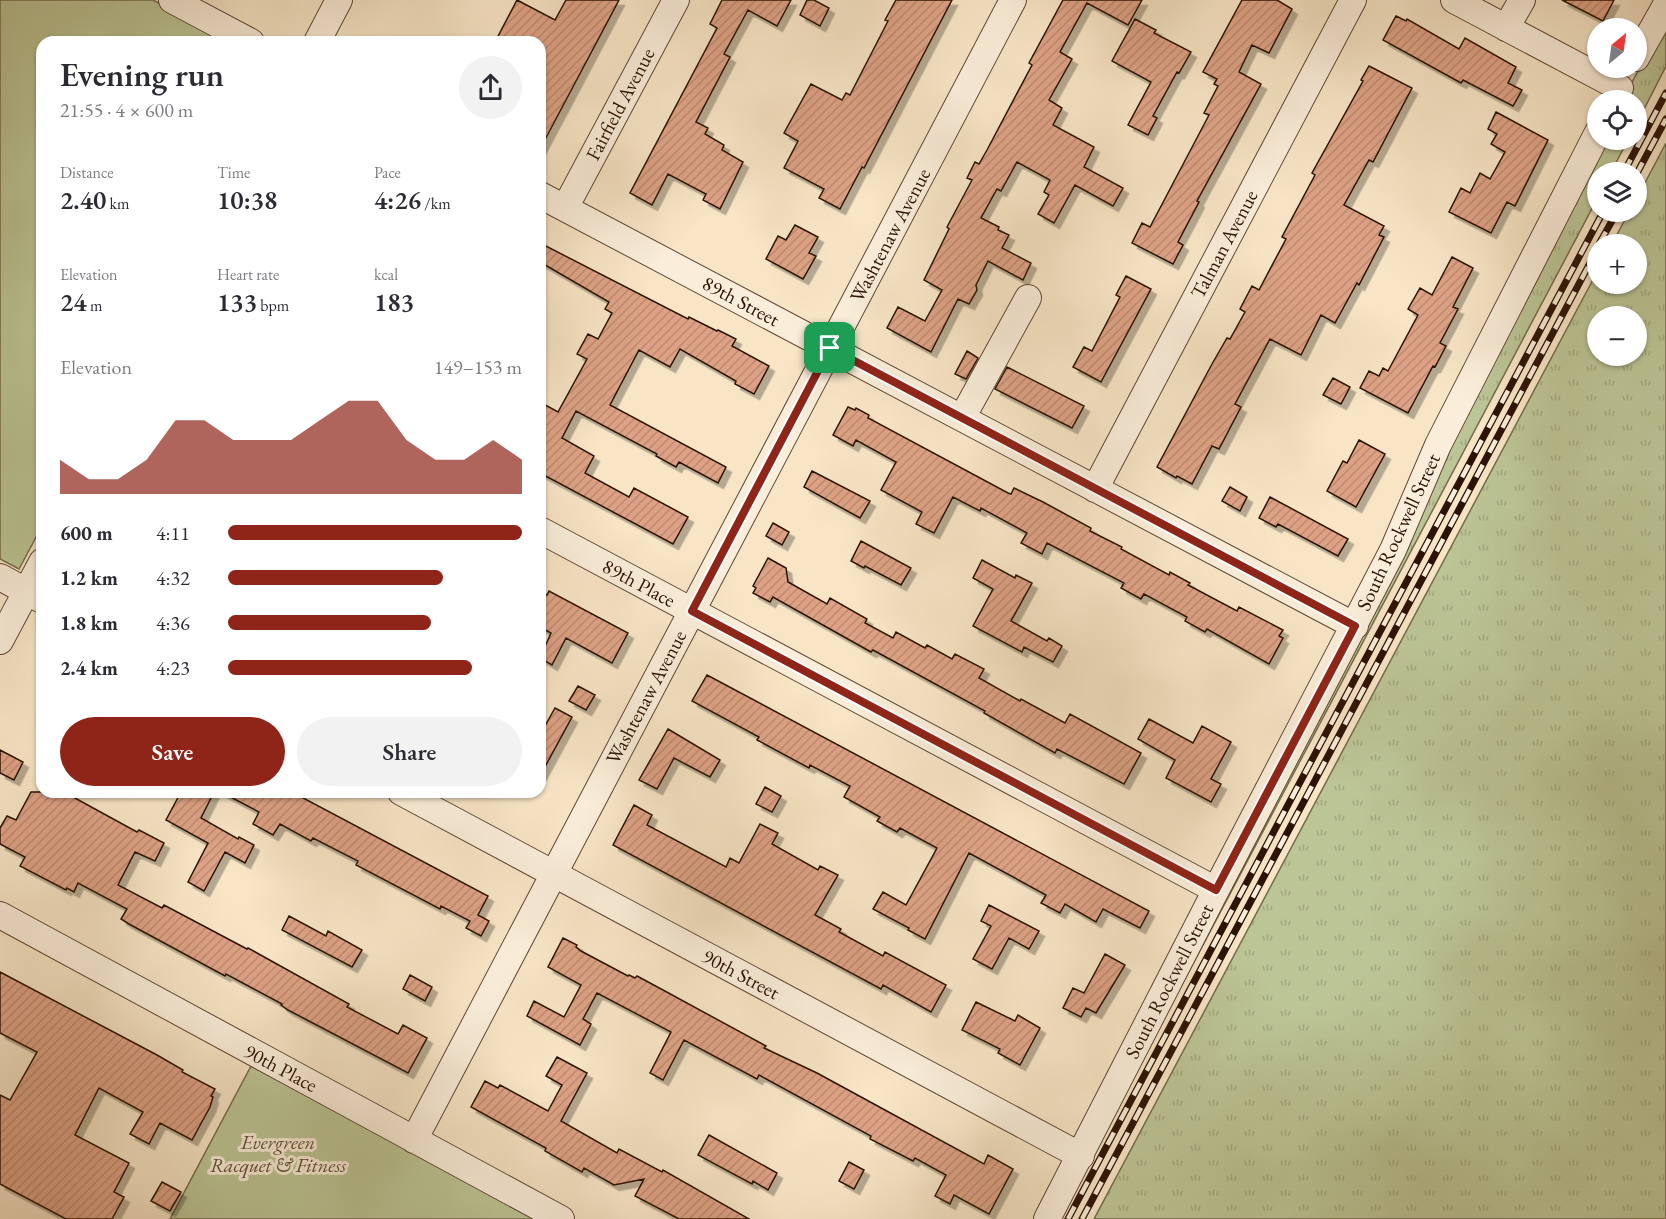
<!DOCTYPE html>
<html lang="en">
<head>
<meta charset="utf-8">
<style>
  :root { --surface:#fff; --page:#f2f2f3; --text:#2b2b33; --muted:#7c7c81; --accent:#8f2418 }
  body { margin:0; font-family:"EB Garamond",serif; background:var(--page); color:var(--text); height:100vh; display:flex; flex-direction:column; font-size:22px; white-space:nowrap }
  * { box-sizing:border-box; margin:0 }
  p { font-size:20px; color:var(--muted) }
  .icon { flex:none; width:33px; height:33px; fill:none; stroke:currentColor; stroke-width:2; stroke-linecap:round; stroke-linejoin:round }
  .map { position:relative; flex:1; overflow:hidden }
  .details { position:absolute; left:36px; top:36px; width:510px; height:762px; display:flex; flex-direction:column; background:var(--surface); border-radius:18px; box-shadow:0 2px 4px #0004 }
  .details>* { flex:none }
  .needle { width:39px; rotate:29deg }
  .tools { position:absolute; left:1587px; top:18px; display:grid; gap:12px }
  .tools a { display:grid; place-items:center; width:60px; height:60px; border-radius:50%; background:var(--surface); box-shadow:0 2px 4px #0004; font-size:30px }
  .pin { position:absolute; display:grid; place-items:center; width:51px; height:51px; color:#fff; margin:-26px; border-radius:12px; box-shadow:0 3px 9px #0006 }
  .round { display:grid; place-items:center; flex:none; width:63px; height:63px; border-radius:32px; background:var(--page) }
  .overview { display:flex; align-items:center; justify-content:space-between; height:102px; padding:0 24px }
  h1 { font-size:33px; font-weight:600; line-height:45px }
  .figures { display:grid; grid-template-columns:repeat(3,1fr); gap:9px; height:102px; padding:6px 24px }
  .figures div { display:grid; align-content:center }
  .figures b { font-size:26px; font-weight:600 }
  .figures small { font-size:16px; font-weight:400 }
  .figures p { font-size:16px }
  .chart { height:168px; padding:12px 24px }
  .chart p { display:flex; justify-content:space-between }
  .chart svg { width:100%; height:108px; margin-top:6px; fill:var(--accent); opacity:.7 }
  .cta { display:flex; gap:12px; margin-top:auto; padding:12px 24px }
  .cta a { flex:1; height:69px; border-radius:36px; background:var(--accent); color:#fff; font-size:24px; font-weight:600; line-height:69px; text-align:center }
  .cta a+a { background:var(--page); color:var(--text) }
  ul { padding:0 24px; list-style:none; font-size:20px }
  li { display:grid; grid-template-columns:96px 72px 1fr; align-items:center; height:45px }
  li i { height:15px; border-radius:8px; background:var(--accent) }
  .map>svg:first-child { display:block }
  .grass { fill:url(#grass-tufts); stroke:#746c4d; stroke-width:1.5; fill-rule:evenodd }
  .park { fill:#bcc596; stroke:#746c4d; stroke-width:1.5 }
  .building { fill:url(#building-hatch); stroke:#2c1204; stroke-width:1.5; filter:url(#shadow) }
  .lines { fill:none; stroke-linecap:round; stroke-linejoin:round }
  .minor-casing { stroke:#5f4734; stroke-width:28 }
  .minor { stroke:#faeeda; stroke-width:26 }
  .rail-casing { stroke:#2c1204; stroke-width:7 }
  .rail { stroke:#faeeda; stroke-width:4.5; stroke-dasharray:14; stroke-linecap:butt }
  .route-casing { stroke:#fff; stroke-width:12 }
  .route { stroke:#8f2418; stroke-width:8 }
  .labels { text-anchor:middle; stroke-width:6; stroke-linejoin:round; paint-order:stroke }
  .street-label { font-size:20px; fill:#2c1204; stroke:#faeeda }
  .park-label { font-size:20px; font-style:italic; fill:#5e5137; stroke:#faeeda }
</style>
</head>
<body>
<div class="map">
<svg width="1666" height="1219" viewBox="0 0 1666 1219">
  <defs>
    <pattern id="grass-tufts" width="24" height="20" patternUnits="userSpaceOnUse" patternTransform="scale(1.5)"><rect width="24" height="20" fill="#bcc596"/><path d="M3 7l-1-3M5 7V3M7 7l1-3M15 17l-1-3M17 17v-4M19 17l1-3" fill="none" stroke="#a2a880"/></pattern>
    <pattern id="building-hatch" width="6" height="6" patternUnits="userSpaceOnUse" patternTransform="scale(1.5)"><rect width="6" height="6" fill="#dda285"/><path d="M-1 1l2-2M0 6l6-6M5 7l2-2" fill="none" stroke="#be8a71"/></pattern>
    <filter id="shadow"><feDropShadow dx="5.5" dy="5.5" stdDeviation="0" flood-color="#0004"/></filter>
  </defs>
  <rect width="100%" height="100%" fill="#f7e5c6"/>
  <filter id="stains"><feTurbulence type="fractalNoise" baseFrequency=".00333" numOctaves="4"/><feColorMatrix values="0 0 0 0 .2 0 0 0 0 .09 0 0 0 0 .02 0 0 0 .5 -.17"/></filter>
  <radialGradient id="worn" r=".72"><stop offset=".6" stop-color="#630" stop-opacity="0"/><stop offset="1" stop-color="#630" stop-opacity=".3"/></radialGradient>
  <!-- grass -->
  <path class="grass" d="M1666,21v45l-29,57 -1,-23h-14z
    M1603,140h25l-17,32h-13l-1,27 -431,816 283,-574z
    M1666,143v1076h-572l503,-947 1,12h38v-40h-24l17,-32h7l1,-14zM1598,316h38v40h-38z"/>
  <!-- park -->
  <path class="park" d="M0,0h153l79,42h-190v484l-23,43 -19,-10z
    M251,1066l286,153h-367z"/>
  <!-- building -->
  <path class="building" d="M517,0l38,20 11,-20h53l-79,149v-107h-45z
    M722,0h69l-14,26 -29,-16 -24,44 6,3 -34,65 12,6 -3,6 19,11 -2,5 21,12 -23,47 -17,-9 3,-6 -38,-20 -16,31 -22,-12 87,-165 -7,-4z
    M807,0h7l15,8 -9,18 -20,-11z
    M896,0h56l-88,168 -2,-1 -22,42 -21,-11 5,-9 -40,-21 14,-27 -14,-8 27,-49 31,16 4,-7 4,2 38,-74 -3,-1z
    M1063,0h79l-14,25 -41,-22 -27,49 12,7 -23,41 13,8 -9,17 41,22 -10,20 39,21 -10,18 -38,-21 -21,38 -16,-9 11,-19 -5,-3 6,-12 -33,-18 -16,29 -4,-2 -16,29 18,9 -1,3 11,5 -7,13 29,15 -8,17 -35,-19 -12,24 1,5 -8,14 -11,-5 -27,53 -44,-24 11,-21 27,14 17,-31 -18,-10 25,-51 -2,-2 25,-47 -5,-2 8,-16 4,2 8,-14 45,-85 -3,-2z
    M1242,0h35l15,9 -23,44 -17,-8 -13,27 22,12 -64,117 2,1 -21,40 5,3 -10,19 -41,-21 10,-20 8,4 59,-112 -5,-2 14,-27 -4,-2 3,-5 -14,-7z
    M1562,0h52l-11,21z
    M1396,16l10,5 1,-2 52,30 6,-11 51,29 -8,16 14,7 -9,16 -50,-26 -2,3 -78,-43z
    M1135,19l21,11 -2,3 37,19 -12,21 -2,-1 -24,44 4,2 -9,17 -20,-10 23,-43 -39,-21z
    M1369,66l43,22 -39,74 -4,-2 -25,45 40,21 -5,9 5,2 -25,48 -2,-2 -22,40 -14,-8 -20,40 -31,-16 -35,65 6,3 -22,42 -7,-3 -20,38 -15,-8 -1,2 -19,-11 55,-103 15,-26 3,1 15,-27 -5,-3 12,-23 7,4 27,-51 -4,-2 33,-62 -3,-2 51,-92 -2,-1z
    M1496,112l52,28 -33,66 -8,-4 -16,31 -42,-21 12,-24 9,5 10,-20 10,6 15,-27 -14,-8 6,-10 -9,-5z
    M795,225l23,12 -9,16 7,3 -13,23 -37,-20 12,-23 8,4z
    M540,243l148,76 1,-2 28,14 1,-1 18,9 -4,7 37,20 -15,28 -19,-10 1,-3 -56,-32 -10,18 -31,-17 -29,55 116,62 -8,16 -39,-21 -3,5 -20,-11 1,-2 -81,-43 -14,27 32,18 -9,17 44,24 5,-9 54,29 -15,27 -133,-71v-71l18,10 29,-53 -10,-5 11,-20 10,5 14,-26 -7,-4 4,-7 -69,-40z
    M1452,257l21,11 -20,39 5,2 -18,34 6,3 -11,21 -2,-1 -25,47 -48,-25 9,-17 10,5 4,-8 5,3 30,-56 -10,-6 12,-21 12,7z
    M1126,276l25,13 -50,93 -28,-15 11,-20 8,4 28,-54 -4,-2z
    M967,351l11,7 -12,21 -11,-5z
    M1007,367l77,39 -12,22 -77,-39z
    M1333,378l17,9 -9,17 -18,-9z
    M848,407l7,3 1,-2 13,7 -1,3 140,75 3,1 3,-6 29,14 48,26 -1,3 32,16 -1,2 48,26 1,-3 20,11 -2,2 49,26 2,-4 44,23 -4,6 4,2 -14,26 -62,-35 -2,3 -20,-11 2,-4 -43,-23 -3,5 -20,-11 3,-5 -77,-40 -5,11 -21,-11 6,-10 -46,-25 -1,3 -27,-14 -19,36 -18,-9 6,-12 -41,-22 15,-28 -40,-22 -3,6 -20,-11z
    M1359,440l26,14 -29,53 -29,-16 16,-30 4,2z
    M812,471l58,30 -10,17 -56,-31z
    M1230,487l17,10 -7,14 -18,-10z
    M1270,497l78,42 -10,17 -60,-32 -2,3 -17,-9z
    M773,523l16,9 -7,13 -16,-9z
    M861,541l50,27 -10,17 -36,-19 -1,2 -13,-7z
    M768,558l18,10 2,14 39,22 3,-6 37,21 -2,4 28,15 3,-6 29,16 2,-3 25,14 3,-5 29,15 -5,9 41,23 1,-2 44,24 5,-9 71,39 -17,31 -67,-35 -2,4 -71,-40 1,-2 -112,-61 -2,2 -98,-55 -3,5 -17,-9 3,-5 -3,-2z
    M982,560l33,18 1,-3 16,8 -21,38 36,20 2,-3 13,8 -9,16 -29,-15 -2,5 -49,-26 20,-37 -20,-11z
    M540,591l7,4 2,-4 79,42 -16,30 -46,-25 -14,27 -12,-7 11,-25 -11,-6z
    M707,675l442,236 -9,17 -37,-19 -7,13 -31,-18 -5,9 -19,-10 5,-8 -77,-42 -44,86 -17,-9 1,-2 -36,-19 10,-17 23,13 31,-57 -37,-20 -3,4 -20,-11 3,-4 -36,-20 6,-11 -40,-21 -1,3 -52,-28 2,-3 -67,-36z
    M578,686l17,9 -9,15 -17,-9z
    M555,708l17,9 -32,59v-41z
    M1149,719l44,24 9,-17 29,16 -20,37 10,5 -10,18 -45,-24 9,-18 -37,-21z
    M668,729l52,31 -10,17 -36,-19 -17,31 -18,-9z
    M0,750l23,12 -9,18 -14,-7z
    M765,787l16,9 -9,16 -16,-8z
    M31,792h33l73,40 2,-2 25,13 -9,18 -20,-9 -17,33 44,23 2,-3 83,44 1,-1 101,56 -2,3 51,27 5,-9 24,13 -19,35 -120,-63 -7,-5 1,-1 -56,-30 -1,2 -96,-52 -8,-5 6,-10 -49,-26 -4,9 -7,-4 -1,2 -46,-24 5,-9 -25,-13v-16l7,-12 9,4z
    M181,792h33l-13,26 37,21 1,-2 15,8 -9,18 -20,-11 -21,39 -16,-9 20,-39 -42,-23z
    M221,792h71l196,104 -10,19 11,6 -8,15 -15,-8 4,-7 -29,-15 -1,3 -84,-44 2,-4 -45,-23 -2,3 -31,-17 -7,11 -20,-11 6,-12z
    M634,805l18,10 -5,10 79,42 4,-9 9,5 21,-39 18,9 -6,11 46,26 2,-4 18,9 -23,40 26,14 -2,3 44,24 2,-4 61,33 -15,27 -48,-27 -2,4 -268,-144z
    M989,905l50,26 -10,18 -20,-11 -17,31 -19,-10 18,-33 -10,-5z
    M289,916l37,20 2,-5 34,19 -10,17 -70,-37z
    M563,938l14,7 -1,2 5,4 47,25 1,-1 6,3 2,-2 26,14 103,56 -2,2 53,25 167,91 4,-9 25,14 -24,45 -35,-19 -4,9 -15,-8 11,-21 -31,-17 -2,3 -43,-22 1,-3 -112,-61 -2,4 -73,-39 -21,40 -13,-7 21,-41 -74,-39 -14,26 8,5 -11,21 -53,-29 7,-15 30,16 17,-32 -33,-18z
    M1105,954l20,11 -29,48 -10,-5 -5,9 -18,-9 10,-20 11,5z
    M0,972l157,83 26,15 -1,2 33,17 -4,7 2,1 -3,10 -18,33 -32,-17 -11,21 -19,-10 13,-22 -44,-24 -24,47 54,28 -15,29 10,5 -12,22h-46l-66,-35v-89l10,5 27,-48 -37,-19z
    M410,975l22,12 -7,14 -22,-12z
    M976,1002l39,19 3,-6 22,13 -20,37 -22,-12 2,-4 -38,-19z
    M557,1057l30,16 -26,48 56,32 2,-4 43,23 1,-2 86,49h-70l-44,-23 9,-17 -30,6 -30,-17 -2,4 -37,-21 1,-3 -75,-41 14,-26 13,7 2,-3 48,26 14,-26 -16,-9z
    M709,1135l68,38 -9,17 -15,-9 -1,3 -54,-29z
    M849,1162l15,8 -10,19 -15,-8z
    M162,1182l19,10 -11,19 -19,-10z"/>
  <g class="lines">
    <defs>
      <path id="minor" d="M172,0l79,42
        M1454,0l166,88
        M1506,28l16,-28
        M317,42l22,-42
        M1636,58l30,-53
        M540,195l815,431
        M565,208l111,-208
        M962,418l66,-120
        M1095,489l258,-489
        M540,530l676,360
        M0,577l42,23
        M0,641l42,-79
        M401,792l680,364
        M0,915l561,304
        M414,1140l599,-1140
        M1047,1219l169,-329 177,-340 45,-105 160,-313"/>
    </defs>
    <!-- minor casing -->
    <use href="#minor" class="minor-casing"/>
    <!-- minor -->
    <use href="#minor" class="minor"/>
    <defs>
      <path id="rail" d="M1624,172l42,-79
        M1636,175l30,-56
        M1599,244l18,-32
        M1068,1219l535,-1007
        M1082,1219l516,-971"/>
    </defs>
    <!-- rail casing -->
    <use href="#rail" class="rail-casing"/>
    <!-- rail -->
    <use href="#rail" class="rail"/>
  </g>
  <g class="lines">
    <defs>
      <path id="route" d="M830,348l525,278 -139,264 -524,-279z"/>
    </defs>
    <!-- route casing -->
    <use href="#route" class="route-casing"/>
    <!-- route -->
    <use href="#route" class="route"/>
  </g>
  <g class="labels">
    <!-- street labels -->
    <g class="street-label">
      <text transform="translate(620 104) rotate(-62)" y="7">Fairfield Avenue</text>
      <text transform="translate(890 235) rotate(-62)" y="7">Washtenaw Avenue</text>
      <text transform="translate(1224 244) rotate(-62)" y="7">Talman Avenue</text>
      <text transform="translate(741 301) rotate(28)" y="7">89th Street</text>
      <text transform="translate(1398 532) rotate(-65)" y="7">South Rockwell Street</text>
      <text transform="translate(639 583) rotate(28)" y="7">89th Place</text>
      <text transform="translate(646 697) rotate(-62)" y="7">Washtenaw Avenue</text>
      <text transform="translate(741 974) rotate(28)" y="7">90th Street</text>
      <text transform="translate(1169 981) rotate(-63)" y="7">South Rockwell Street</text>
      <text transform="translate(281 1068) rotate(28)" y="7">90th Place</text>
    </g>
    <!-- park labels -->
    <g class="park-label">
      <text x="278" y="1149">Evergreen<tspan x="278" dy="23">Racquet &amp; Fitness</tspan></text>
    </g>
  </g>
  <rect width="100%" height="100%" filter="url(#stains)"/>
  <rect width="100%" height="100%" fill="url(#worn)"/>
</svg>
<div class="tools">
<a><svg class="needle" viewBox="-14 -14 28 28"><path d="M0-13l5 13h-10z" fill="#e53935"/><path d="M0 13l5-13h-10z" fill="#7c7c81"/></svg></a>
<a><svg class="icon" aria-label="locate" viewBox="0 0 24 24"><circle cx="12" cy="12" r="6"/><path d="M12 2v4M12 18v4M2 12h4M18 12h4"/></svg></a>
<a><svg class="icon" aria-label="layers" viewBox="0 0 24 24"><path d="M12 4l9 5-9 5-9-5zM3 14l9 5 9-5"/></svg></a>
<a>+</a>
<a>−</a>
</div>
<div class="pin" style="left:830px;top:348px;background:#1e9e55"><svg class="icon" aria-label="arrive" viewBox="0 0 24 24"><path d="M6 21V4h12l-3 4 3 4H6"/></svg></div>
<section class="details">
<div class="overview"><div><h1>Evening run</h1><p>21:55 · 4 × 600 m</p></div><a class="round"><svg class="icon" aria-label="share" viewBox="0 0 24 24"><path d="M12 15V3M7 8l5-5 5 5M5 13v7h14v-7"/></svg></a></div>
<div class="figures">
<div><p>Distance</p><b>2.40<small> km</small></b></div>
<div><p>Time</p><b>10:38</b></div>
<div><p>Pace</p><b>4:26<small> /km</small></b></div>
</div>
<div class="figures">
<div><p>Elevation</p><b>24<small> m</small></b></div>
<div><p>Heart rate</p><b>133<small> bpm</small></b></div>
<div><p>kcal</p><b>183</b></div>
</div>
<div class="chart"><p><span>Elevation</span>149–153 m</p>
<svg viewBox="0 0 160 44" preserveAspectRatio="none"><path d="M0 44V30L10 38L20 38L30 30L40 14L50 14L60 22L70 22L80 22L90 14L100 6L110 6L120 22L130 30L140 30L150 22L160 30V44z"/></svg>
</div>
<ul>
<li><b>600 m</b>4:11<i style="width:100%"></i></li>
<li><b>1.2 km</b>4:32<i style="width:73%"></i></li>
<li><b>1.8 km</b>4:36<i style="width:69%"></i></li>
<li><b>2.4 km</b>4:23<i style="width:83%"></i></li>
</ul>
<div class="cta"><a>Save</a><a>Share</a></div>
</section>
</div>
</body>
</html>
